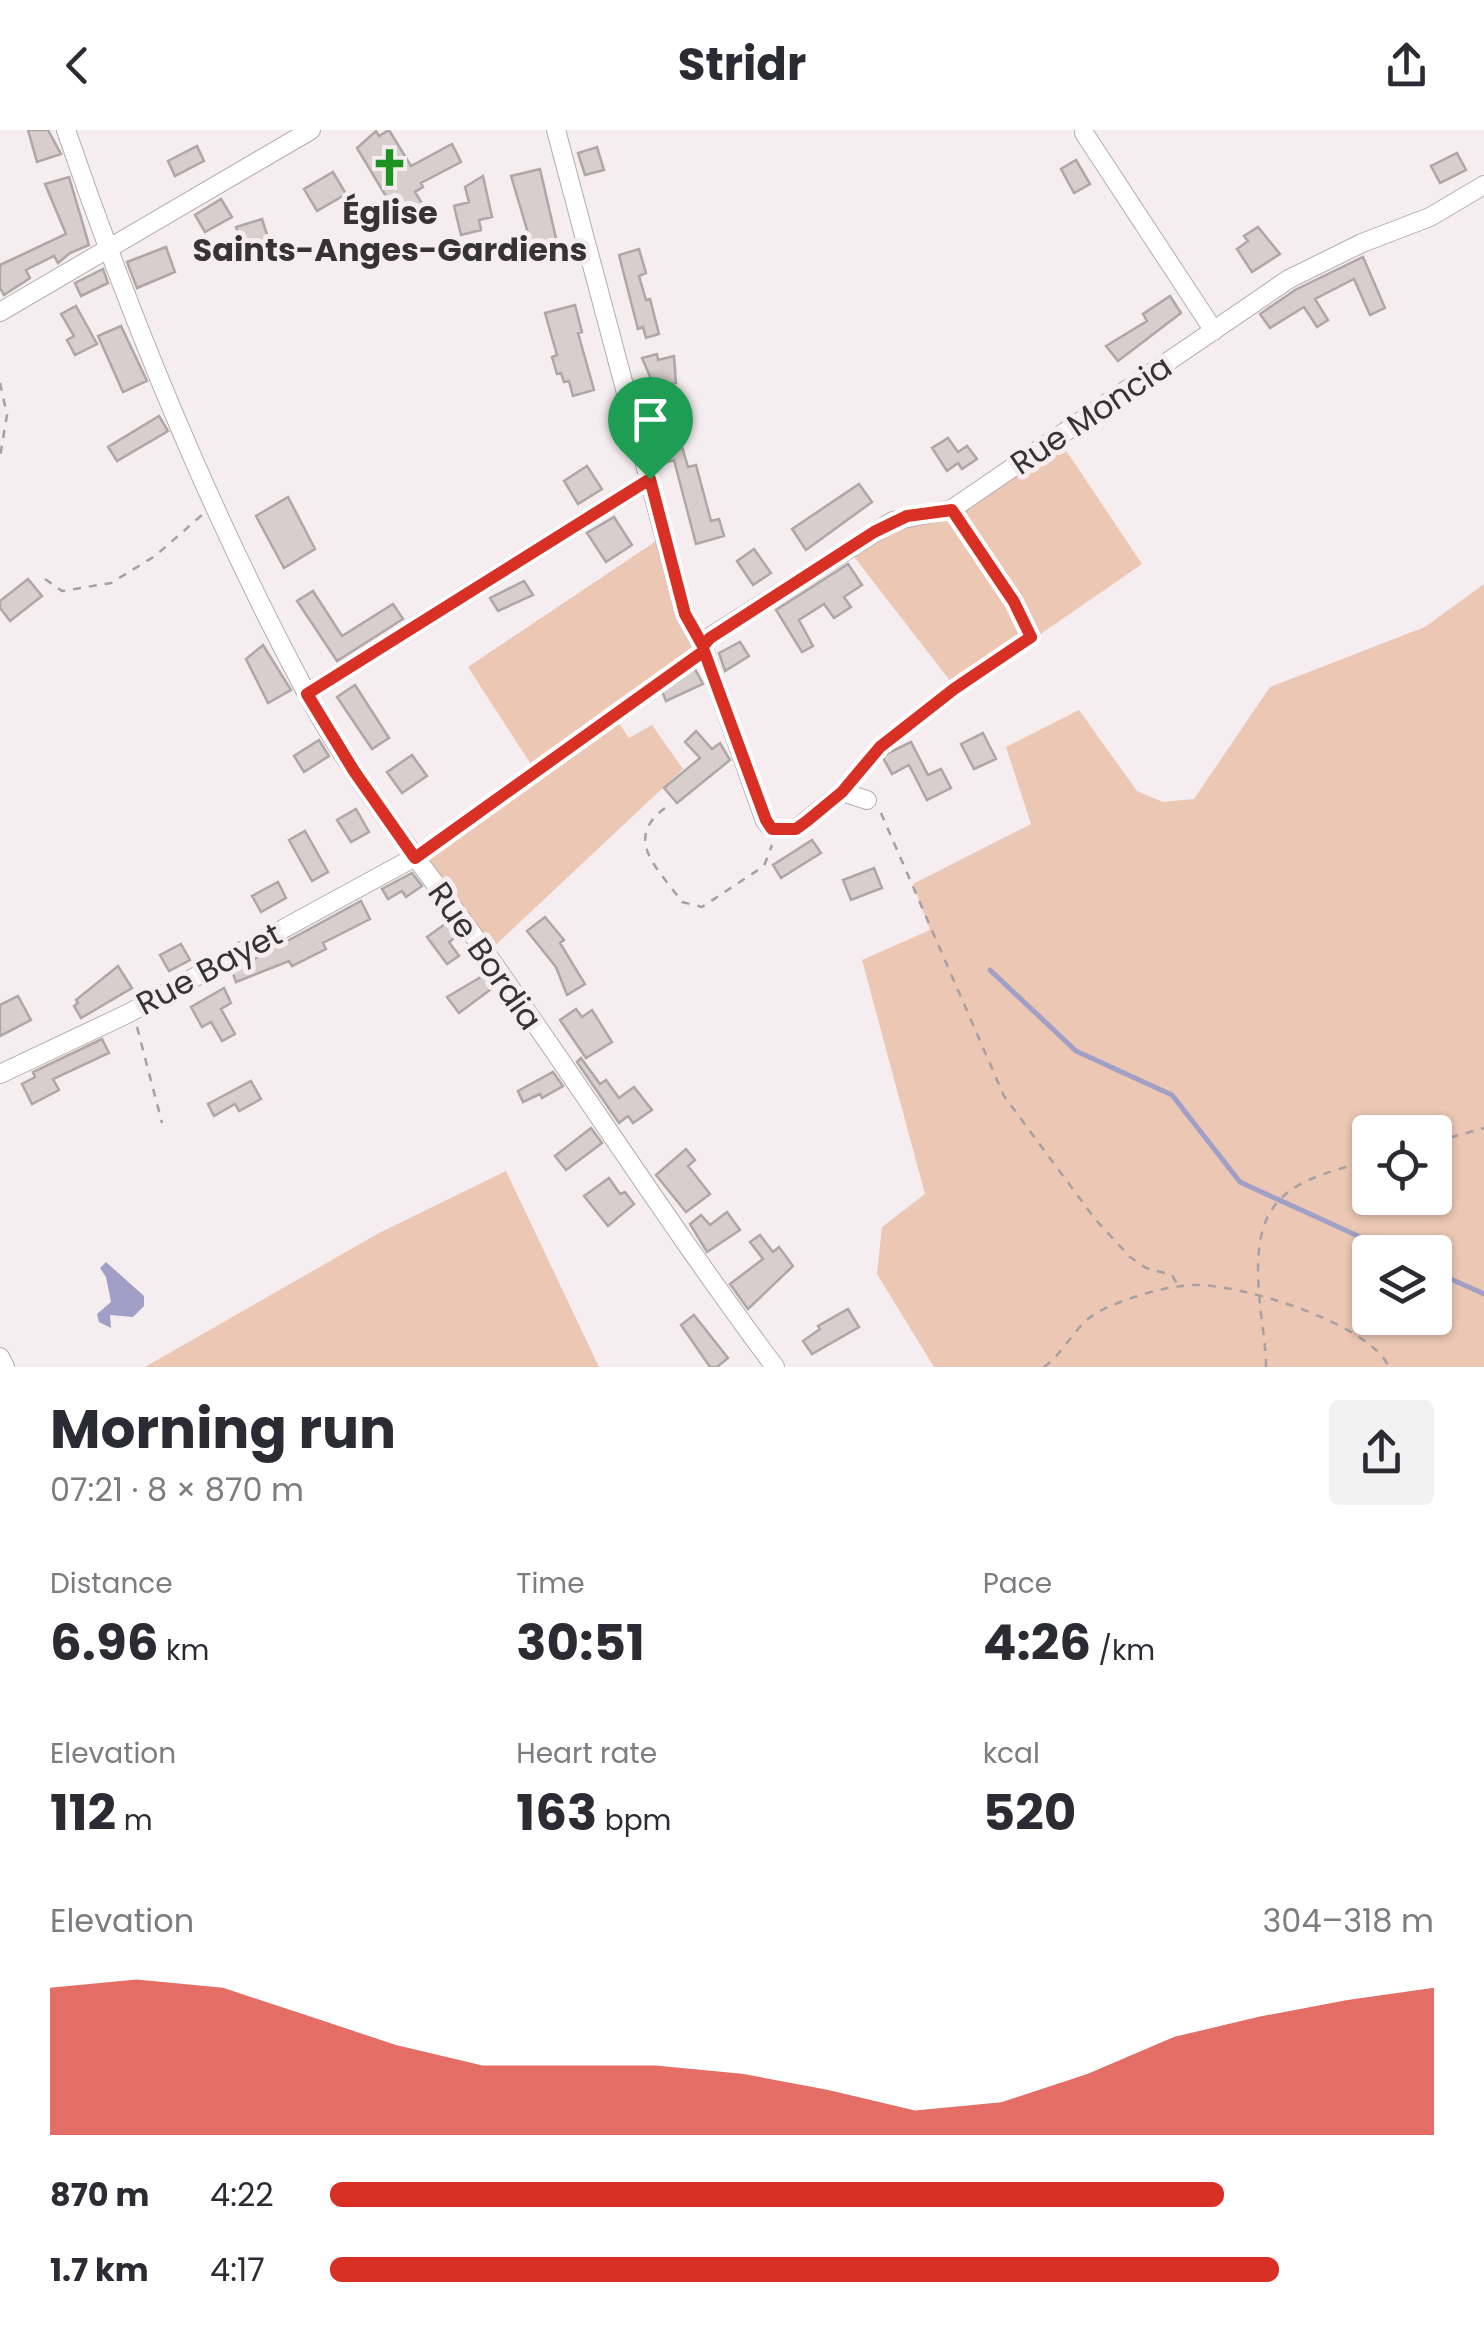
<!DOCTYPE html>
<html lang="en">
<head>
<meta charset="utf-8">
<style>
  :root { --surface:#fff; --page:#f2f2f3; --text:#2b2b33; --muted:#7c7c81; --accent:#d93025 }
  body { margin:0; font-family:Poppins,sans-serif; background:var(--page); color:var(--text); height:100vh; display:flex; flex-direction:column; font-size:38px; white-space:nowrap }
  * { box-sizing:border-box; margin:0 }
  p { font-size:32px; color:var(--muted) }
  .icon { flex:none; width:55px; height:55px; fill:none; stroke:currentColor; stroke-width:2; stroke-linecap:round; stroke-linejoin:round }
  .map { position:relative; height:1237px; overflow:hidden }
  .side { display:flex; flex-direction:column; background:var(--surface); flex:1 }
  .side>* { flex:none }
  .tools { position:absolute; left:1352px; top:985px; display:grid; gap:20px }
  .tools a { display:grid; place-items:center; width:100px; height:100px; border-radius:10px; background:var(--surface); box-shadow:0 2px 8px #0004; font-size:50px }
  .pin { position:absolute; display:grid; place-items:center; width:85px; height:85px; color:#fff; margin:-102px -42px; border-radius:50% 50% 50% 0; rotate:-45deg; box-shadow:0 0 10px #0007 }
  .pin .icon { rotate:45deg }
  .round { display:grid; place-items:center; flex:none; width:105px; height:105px; border-radius:10px; background:var(--page) }
  .overview { display:flex; align-items:center; justify-content:space-between; height:170px; padding:0 50px }
  h1 { font-size:55px; font-weight:700; line-height:75px }
  .figures { display:grid; grid-template-columns:repeat(3,1fr); gap:15px; height:170px; padding:10px 50px }
  .figures div { display:grid; align-content:center }
  .figures b { font-size:50px; font-weight:700 }
  .figures small { font-size:28px; font-weight:400 }
  .figures p { font-size:28px }
  .chart { height:280px; padding:20px 50px }
  .chart p { display:flex; justify-content:space-between }
  .chart svg { width:100%; height:180px; margin-top:10px; fill:var(--accent); opacity:.7 }
  ul { padding:0 50px; list-style:none; font-size:32px }
  li { display:grid; grid-template-columns:160px 120px 1fr; align-items:center; height:75px }
  li i { height:25px; border-radius:12px; background:var(--accent) }
  header { display:flex; justify-content:space-between; align-items:center; height:130px; padding:0 50px; background:var(--surface); font-size:45px; font-weight:700 }
  .map>svg:first-child { display:block }
  .green { fill:#ebc7b4; fill-rule:evenodd }
  .water { fill:#a19fc6 }
  .lines { fill:none; stroke-linecap:round; stroke-linejoin:round }
  .stream { stroke:#a19fc6; stroke-width:5 }
  .building { fill:#d7cecd; stroke:#afa6a6; stroke-width:2.5 }
  .minor-casing { stroke:#b4acb0; stroke-width:20 }
  .path { stroke:#a6a0a3; stroke-width:2.5; stroke-dasharray:8 8; stroke-linecap:butt }
  .minor { stroke:#fff; stroke-width:18 }
  .route-casing { stroke:#fff; stroke-width:20 }
  .route { stroke:#d93025; stroke-width:12 }
  .labels { text-anchor:middle; stroke-width:10; stroke-linejoin:round; paint-order:stroke }
  .poi-label { font-size:32px; font-weight:bold; fill:#363335; stroke:#f5edf0 }
  .street-label { font-size:32px; fill:#363335; stroke:#f5edf0 }
</style>
</head>
<body>
<header><svg class="icon" aria-label="back" viewBox="0 0 24 24"><path d="M15 5l-7 7 7 7"/></svg>Stridr<svg class="icon" aria-label="share" viewBox="0 0 24 24"><path d="M12 15V3M7 8l5-5 5 5M5 13v7h14v-7"/></svg></header>
<div class="map">
<svg width="1484" height="1237" viewBox="0 0 1484 1237">
  <rect width="100%" height="100%" fill="#f5edf0"/>
  <!-- green -->
  <path class="green" d="M1061,313l81,121 -184,127 -110,-142 60,-24 56,-6 -4,-7z
    M665,405l28,117 -85,55 -74,62 -66,-102z
    M1484,454v783h-550l-57,-93 5,-47 43,-33 -63,-234 68,-30 -17,-46 118,-60 -25,-77 73,-37 58,81 26,11 31,-3 76,-112 155,-60zM1370,1002h65v66h-65zM1370,1122h65v66h-65z
    M616,589l13,19 23,-13 31,44 -197,185 -71,-97z
    M506,1041l93,196h-454l234,-134z"/>
  <!-- water -->
  <path class="water" d="M106,1132l38,34v10l-11,11 -23,-2 1,13 -12,-6 -2,-8 14,-12 -5,-25 -6,-9z"/>
  <g class="lines">
    <!-- stream -->
    <path class="stream" d="M990,840l86,81 96,44 68,87 153,70
      M1435,1142l49,22"/>
  </g>
  <!-- building -->
  <path class="building" d="M28,0h20l13,24 -24,8z
    M389,0l22,36 41,-22 9,18 -40,21 2,4 -8,5 11,18 -24,13 -45,-75 19,-17 3,5z
    M197,16l7,15 -29,15 -7,-15z
    M597,17l7,23 -19,5 -7,-22z
    M1457,23l9,17 -26,13 -9,-17z
    M1076,30l14,24 -16,9 -13,-24z
    M540,39l18,78 -24,6 -23,-77z
    M333,42l13,22 -29,17 -13,-22z
    M483,46l9,41 -13,3 2,10 -20,5 -7,-29 15,-4 -4,-15z
    M69,47l20,68 -19,8 -12,10 -4,-7 -28,14 4,8 -26,17 -4,-7v-23l66,-31 -21,-50z
    M221,69l11,18 -27,15 -10,-17z
    M262,89l6,19 -25,8 -7,-19z
    M1258,97l22,27 -28,18 -15,-23 11,-8 -4,-5z
    M166,117l9,25 -38,16 -10,-26z
    M639,119l7,24 -7,3 7,24 4,-1 9,35 -13,4 -3,-11 -5,2 -19,-74z
    M1363,127l22,51 -15,7 -16,-36 -39,20 13,21 -11,7 -13,-20 -34,21 -10,-14 35,-24z
    M103,139l5,14 -27,13 -6,-13z
    M1170,166l11,17 -63,48 -12,-15 41,-25 -4,-7z
    M575,175l7,27 -4,1 16,57 -21,6 -4,-15 -5,1 -3,-9 -4,1 -5,-17 5,-2 -12,-42z
    M76,176l21,38 -22,11 -8,-15 7,-4 -13,-22z
    M121,196l26,55 -24,11 -25,-56z
    M657,224l1,6 16,-4 2,27 -21,5 -13,-30z
    M683,279l5,18 -11,3 11,37 8,-2 15,56 8,-2 5,17 -28,8 -22,-84 -16,5 -3,-13 11,-4 -9,-32z
    M159,286l9,15 -51,30 -9,-14z
    M948,308l10,14 9,-6 10,13 -15,10 -4,-6 -11,8 -15,-23z
    M587,336l15,23 -24,15 -14,-23z
    M859,354l13,18 -66,48 -14,-21z
    M288,367l27,52 -31,19 -28,-52z
    M614,387l18,28 -26,17 -19,-29z
    M754,419l17,24 -18,12 -16,-24z
    M848,434l14,21 -18,12 7,10 -17,11 -10,-14 -25,16 14,26 -11,6 -26,-42z
    M28,449l14,17 -32,25 -10,-13v-7z
    M524,451l9,14 -35,16 -8,-13z
    M313,461l29,45 51,-32 10,15 -66,42 -40,-60z
    M740,512l9,14 -24,15 -6,-18z
    M263,515l28,45 -23,13 -22,-44z
    M695,539l8,15 -37,17 -6,-15z
    M355,555l34,53 -17,11 -35,-52z
    M696,601l16,18 8,-6 10,17 -53,43 -13,-15 36,-30 -15,-16z
    M983,603l13,26 -22,10 -13,-25z
    M319,610l10,16 -25,16 -10,-16z
    M911,612l17,33 13,-6 10,19 -24,12 -18,-35 -17,9 -10,-18z
    M412,625l15,21 -25,17 -15,-21z
    M356,679l13,23 -18,10 -14,-22z
    M305,701l23,41 -16,9 -23,-41z
    M812,710l9,13 -40,25 -8,-13z
    M874,738l8,20 -31,12 -8,-20z
    M412,743l10,13 -16,11 -4,-6 -14,8 -6,-10z
    M278,752l8,16 -25,14 -9,-16z
    M361,771l9,18 -47,24 3,6 -34,17 -3,-5 -53,21 -4,-11z
    M545,787l19,23 -4,3 25,41 -18,11 -11,-28 -29,-36z
    M448,792l9,14 -8,6 10,14 -12,8 -20,-27z
    M181,814l9,16 -21,11 -9,-16z
    M118,836l14,22 -51,30 -7,-12 4,-3 -2,-3z
    M486,844l8,13 -35,26 -12,-16z
    M224,858l7,15 -10,6 14,25 -13,7 -11,-19 -9,5 -11,-20z
    M18,866l13,24 -31,16v-31z
    M576,879l6,8 10,-7 20,32 -26,16 -26,-38z
    M102,909l7,14 -56,26 6,11 -27,14 -10,-20 13,-7 -2,-5z
    M581,928l19,26 6,-4 13,18 15,-11 18,23 -19,13 -5,-7 -9,7 -42,-61z
    M553,942l10,14 -21,12 -2,-4 -17,8 -5,-11z
    M251,951l10,18 -22,12 -4,-7 -21,12 -6,-12z
    M591,998l11,15 -36,27 -11,-14z
    M686,1019l9,11 -7,6 22,28 -24,18 -30,-37z
    M609,1048l11,16 5,-2 9,12 -26,22 -24,-30z
    M727,1082l13,18 -33,22 -17,-28 11,-9 9,10z
    M760,1105l13,17 6,-5 14,19 -45,43 -18,-25 33,-25 -13,-17z
    M848,1179l11,18 -47,27 -9,-13 17,-12 -2,-3z
    M694,1185l34,43 -11,9h-7l-29,-42z"/>
  <g class="lines">
    <defs>
      <path id="minor" d="M66,0c66,192 144,383 240,562 50,93 119,175 180,261 97,137 188,279 289,414
        M556,0l129,484 18,33 62,174 7,8h24l46,-37 25,8
        M1084,3l130,198
        M0,182l311,-182
        M703,517l7,-10 183,-116 59,-12 337,-230 73,-36 68,-26 54,-32
        M307,564l343,-215
        M0,944l129,-61 286,-156
        M0,1227l5,10"/>
    </defs>
    <!-- minor casing -->
    <use href="#minor" class="minor-casing"/>
    <!-- path -->
    <path class="path" d="M0,253l7,32 -7,42
      M45,449l17,12 49,-8 44,-27 47,-41
      M856,646c48,-57 113,-97 175,-139l-17,-36 -52,-77
      M665,678c-43,32 -6,61 17,94l20,5 62,-41 8,-21
      M881,683l123,283 91,123 35,38 16,11 26,7 7,12
      M430,718l229,-168 33,-18
      M137,897l25,96
      M1435,1012l49,-14
      M1044,1237c20,-14 32,-43 54,-55 27,-14 66,-26 97,-27 46,-1 174,38 194,82
      M1266,1237c0,-21 -4,-42 -6,-62 -10,-101 17,-122 110,-144"/>
    <!-- minor -->
    <use href="#minor" class="minor"/>
  </g>
  <g class="lines">
    <defs>
      <path id="route" d="M650,349l35,135 18,32 7,-8 164,-106 33,-16 45,-6 62,92 17,35 -77,52 -74,58 -38,45 -35,29 -11,8h-24l-6,-9 -62,-169 -289,207 -61,-87 -47,-77z"/>
    </defs>
    <!-- route casing -->
    <use href="#route" class="route-casing"/>
    <!-- route -->
    <use href="#route" class="route"/>
  </g>
  <!-- icons -->
  <defs>
    <symbol id="church-bare" viewBox="-9 -9 18 18"><path d="M-1.2-6h2.4v3.5h3.3v2.4h-3.3V6h-2.4V-.1h-3.3v-2.4h3.3Z" fill="#1c9321" stroke="#f5edf0" stroke-width="2.5" paint-order="stroke"/></symbol>
  </defs>
  <g fill-rule="evenodd">
    <use href="#church-bare" x="362" y="10" width="55" height="55"/>
  </g>
  <g class="labels">
    <!-- poi labels -->
    <g class="poi-label">
      <text x="390" y="94">Église<tspan x="390" dy="37">Saints-Anges-Gardiens</tspan></text>
    </g>
    <!-- street labels -->
    <g class="street-label">
      <text transform="translate(1091 285) rotate(-34)" y="11">Rue Moncia</text>
      <text transform="translate(485 826) rotate(55)" y="11">Rue Bordia</text>
      <text transform="translate(209 839) rotate(-28)" y="11">Rue Bayet</text>
    </g>
  </g>
</svg>
<div class="tools">
<a><svg class="icon" aria-label="locate" viewBox="0 0 24 24"><circle cx="12" cy="12" r="6"/><path d="M12 2v4M12 18v4M2 12h4M18 12h4"/></svg></a>
<a><svg class="icon" aria-label="layers" viewBox="0 0 24 24"><path d="M12 4l9 5-9 5-9-5zM3 14l9 5 9-5"/></svg></a>
</div>
<div class="pin" style="left:650px;top:349px;background:#1e9e55"><svg class="icon" aria-label="arrive" viewBox="0 0 24 24"><path d="M6 21V4h12l-3 4 3 4H6"/></svg></div>
</div>
<section class="side">
<div class="overview"><div><h1>Morning run</h1><p>07:21 · 8 × 870 m</p></div><a class="round"><svg class="icon" aria-label="share" viewBox="0 0 24 24"><path d="M12 15V3M7 8l5-5 5 5M5 13v7h14v-7"/></svg></a></div>
<div class="figures">
<div><p>Distance</p><b>6.96<small> km</small></b></div>
<div><p>Time</p><b>30:51</b></div>
<div><p>Pace</p><b>4:26<small> /km</small></b></div>
</div>
<div class="figures">
<div><p>Elevation</p><b>112<small> m</small></b></div>
<div><p>Heart rate</p><b>163<small> bpm</small></b></div>
<div><p>kcal</p><b>520</b></div>
</div>
<div class="chart"><p><span>Elevation</span>304–318 m</p>
<svg viewBox="0 0 160 44" preserveAspectRatio="none"><path d="M0 44V8L10 6L20 8L30 15L40 22L50 27L60 27L70 27L80 29L90 33L100 38L110 36L120 29L130 20L140 15L150 11L160 8V44z"/></svg>
</div>
<ul>
<li><b>870 m</b>4:22<i style="width:81%"></i></li>
<li><b>1.7 km</b>4:17<i style="width:86%"></i></li>
</ul>
</section>
</body>
</html>
